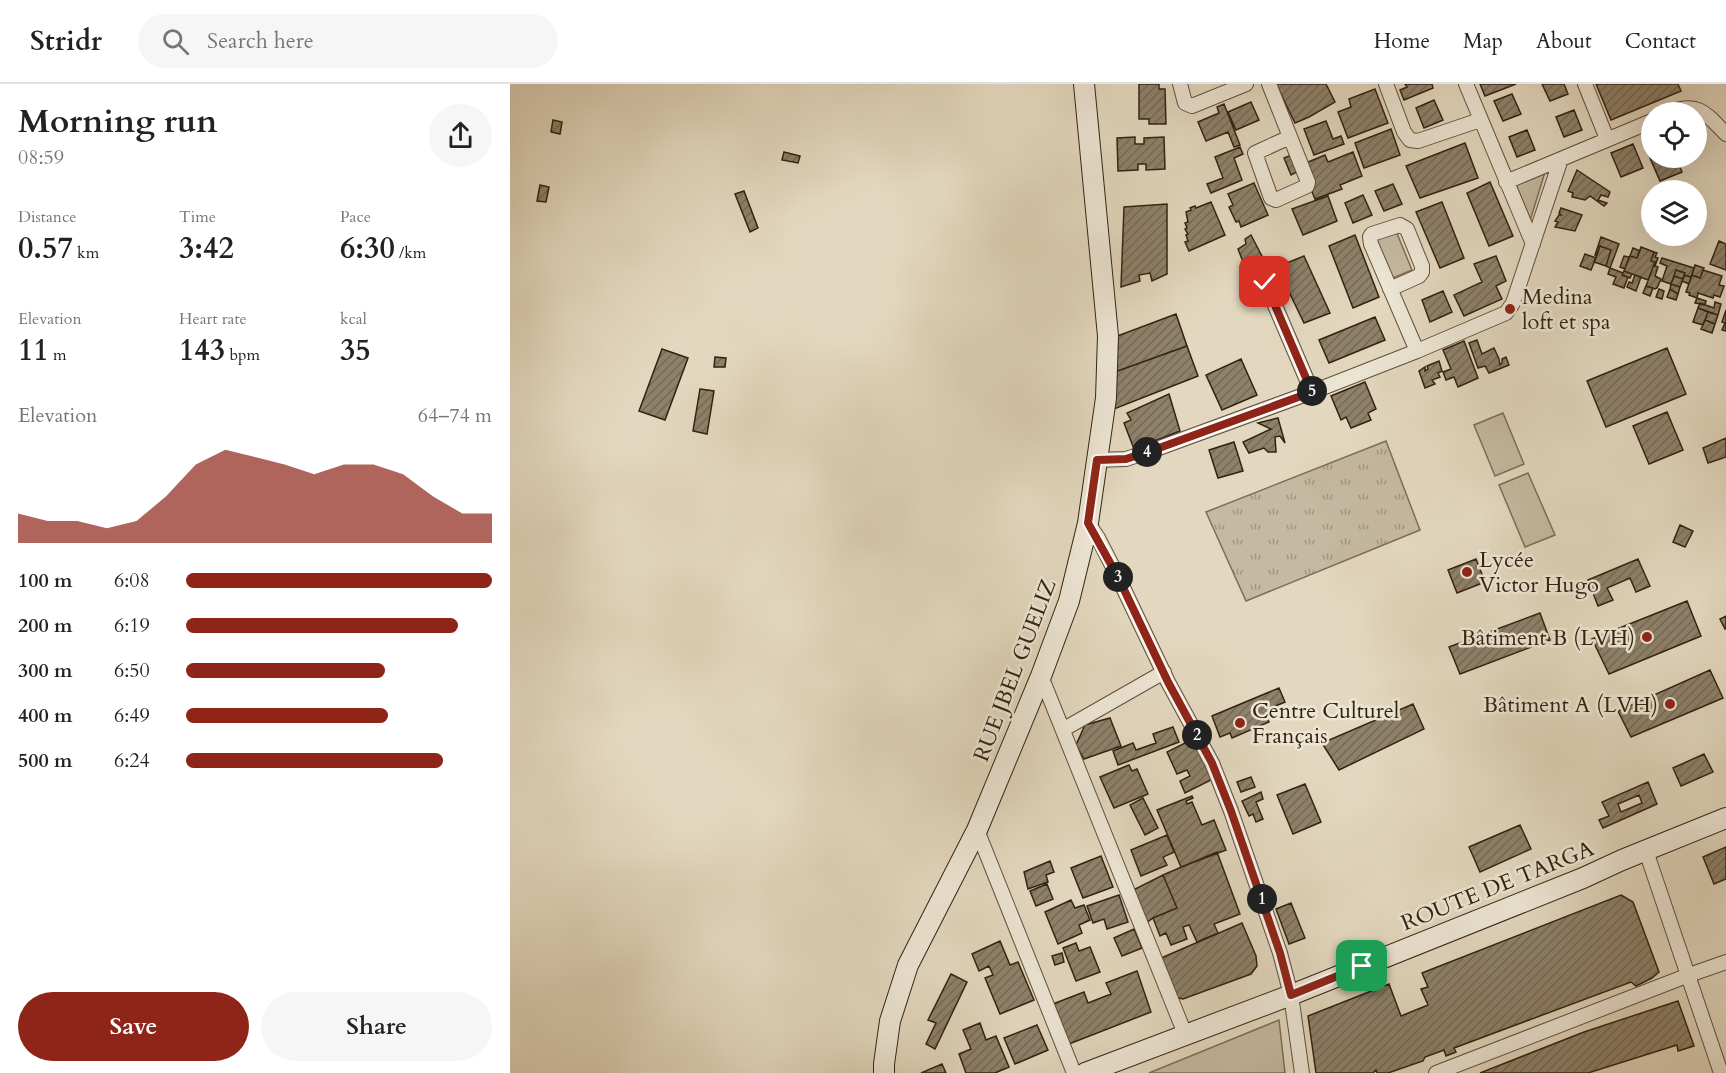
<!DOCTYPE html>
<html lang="en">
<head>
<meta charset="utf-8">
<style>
  :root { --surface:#fff; --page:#f6f6f6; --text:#222; --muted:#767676; --line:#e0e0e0; --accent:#8f2418 }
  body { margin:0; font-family:Cardo,serif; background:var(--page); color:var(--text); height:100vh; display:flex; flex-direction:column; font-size:22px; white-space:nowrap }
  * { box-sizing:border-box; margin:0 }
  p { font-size:20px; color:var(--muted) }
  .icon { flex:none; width:33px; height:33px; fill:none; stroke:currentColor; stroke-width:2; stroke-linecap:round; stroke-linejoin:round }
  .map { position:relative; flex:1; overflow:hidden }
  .details { display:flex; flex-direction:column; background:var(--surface); width:510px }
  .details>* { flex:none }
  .fabs { position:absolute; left:1131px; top:18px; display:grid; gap:12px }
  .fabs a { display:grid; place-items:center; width:66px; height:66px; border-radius:50%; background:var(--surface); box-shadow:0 6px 24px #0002; font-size:30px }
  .pin { position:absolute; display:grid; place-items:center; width:51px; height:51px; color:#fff; margin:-26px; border-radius:12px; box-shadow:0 3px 9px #0006 }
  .km { position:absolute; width:30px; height:30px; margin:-15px; border-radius:50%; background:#222; color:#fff; font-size:16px; line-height:30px; text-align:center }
  .round { display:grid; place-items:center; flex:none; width:63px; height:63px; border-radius:32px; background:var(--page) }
  .headline { display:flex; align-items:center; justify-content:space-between; height:102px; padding:0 18px }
  h1 { font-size:33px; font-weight:800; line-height:45px }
  .figures { display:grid; grid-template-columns:repeat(3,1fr); gap:9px; height:102px; padding:6px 18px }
  .figures div { display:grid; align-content:center }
  .figures b { font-size:30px; font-weight:800 }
  .figures small { font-size:16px; font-weight:400 }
  .figures p { font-size:16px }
  .chart { height:168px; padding:12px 18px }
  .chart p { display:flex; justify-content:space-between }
  .chart svg { width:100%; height:108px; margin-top:6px; fill:var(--accent); opacity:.7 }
  .primary-button { display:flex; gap:12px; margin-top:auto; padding:12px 18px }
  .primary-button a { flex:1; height:69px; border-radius:36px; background:var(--accent); color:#fff; font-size:24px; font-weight:800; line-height:69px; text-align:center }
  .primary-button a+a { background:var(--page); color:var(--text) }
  ul { padding:0 18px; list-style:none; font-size:20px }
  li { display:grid; grid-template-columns:96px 72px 1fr; align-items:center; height:45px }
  li i { height:15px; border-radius:8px; background:var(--accent) }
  header { display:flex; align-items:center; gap:36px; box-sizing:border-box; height:84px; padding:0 30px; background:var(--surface); border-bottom:2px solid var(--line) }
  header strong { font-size:28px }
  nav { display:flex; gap:33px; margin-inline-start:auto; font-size:21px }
  .search { width:420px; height:54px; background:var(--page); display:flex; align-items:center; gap:15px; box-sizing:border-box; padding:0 21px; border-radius:33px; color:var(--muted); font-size:22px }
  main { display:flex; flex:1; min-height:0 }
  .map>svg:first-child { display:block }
  .green { fill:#c5b9a1; stroke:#7b6e58; stroke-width:1.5 }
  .park { fill:url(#park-tufts); stroke:#7b6e58; stroke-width:1.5 }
  .building { fill:url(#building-hatch); stroke:#312210; stroke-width:1.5; fill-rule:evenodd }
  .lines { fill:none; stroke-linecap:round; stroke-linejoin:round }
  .street-casing { stroke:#5e503c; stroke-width:16 }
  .secondary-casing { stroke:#312210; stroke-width:22 }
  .street { stroke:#ede6d5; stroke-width:14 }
  .secondary { stroke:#ede6d5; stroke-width:20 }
  .route-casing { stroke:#fff; stroke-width:12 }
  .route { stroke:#8f2418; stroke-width:8 }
  .poi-dot { fill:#8f2418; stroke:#ede6d5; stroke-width:2 }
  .labels { text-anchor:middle; stroke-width:5; stroke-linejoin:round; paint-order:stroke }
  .poi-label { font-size:22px; fill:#312210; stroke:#ede6d5; text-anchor:start }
  .street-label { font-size:22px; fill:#312210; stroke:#ede6d5 }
</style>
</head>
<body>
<header>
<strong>Stridr</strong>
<div class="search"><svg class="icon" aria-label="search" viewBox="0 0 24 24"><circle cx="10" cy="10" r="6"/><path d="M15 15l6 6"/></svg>Search here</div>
<nav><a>Home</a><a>Map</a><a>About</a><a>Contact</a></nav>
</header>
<main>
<section class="details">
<div class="headline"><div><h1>Morning run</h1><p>08:59</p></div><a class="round"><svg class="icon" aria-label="share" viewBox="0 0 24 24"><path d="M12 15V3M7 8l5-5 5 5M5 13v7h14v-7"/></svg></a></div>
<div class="figures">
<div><p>Distance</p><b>0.57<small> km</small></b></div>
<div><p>Time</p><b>3:42</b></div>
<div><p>Pace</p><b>6:30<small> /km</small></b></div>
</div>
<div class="figures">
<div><p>Elevation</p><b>11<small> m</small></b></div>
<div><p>Heart rate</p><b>143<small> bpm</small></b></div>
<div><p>kcal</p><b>35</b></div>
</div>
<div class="chart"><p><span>Elevation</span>64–74 m</p>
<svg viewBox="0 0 160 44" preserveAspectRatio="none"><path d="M0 44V32L10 35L20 35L30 38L40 35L50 25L60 12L70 6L80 9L90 12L100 16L110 12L120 12L130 16L140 25L150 32L160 32V44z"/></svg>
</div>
<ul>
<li><b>100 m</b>6:08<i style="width:100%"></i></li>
<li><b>200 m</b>6:19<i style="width:89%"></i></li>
<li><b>300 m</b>6:50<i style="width:65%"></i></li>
<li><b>400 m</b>6:49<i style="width:66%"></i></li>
<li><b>500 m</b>6:24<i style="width:84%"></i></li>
</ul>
<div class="primary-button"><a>Save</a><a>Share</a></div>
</section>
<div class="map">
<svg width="1216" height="989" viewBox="0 0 1216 989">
  <defs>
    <pattern id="park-tufts" width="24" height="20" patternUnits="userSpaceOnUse" patternTransform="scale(1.5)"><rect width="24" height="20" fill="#c5b9a1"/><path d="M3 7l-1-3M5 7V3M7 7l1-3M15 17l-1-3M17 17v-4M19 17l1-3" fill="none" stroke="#a19682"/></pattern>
    <pattern id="building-hatch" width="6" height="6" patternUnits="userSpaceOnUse" patternTransform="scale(1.5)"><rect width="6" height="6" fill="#8e816b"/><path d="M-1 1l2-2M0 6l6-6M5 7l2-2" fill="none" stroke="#756957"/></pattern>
  </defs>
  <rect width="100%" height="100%" fill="#e3d8bf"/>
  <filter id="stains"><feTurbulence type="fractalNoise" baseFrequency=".00333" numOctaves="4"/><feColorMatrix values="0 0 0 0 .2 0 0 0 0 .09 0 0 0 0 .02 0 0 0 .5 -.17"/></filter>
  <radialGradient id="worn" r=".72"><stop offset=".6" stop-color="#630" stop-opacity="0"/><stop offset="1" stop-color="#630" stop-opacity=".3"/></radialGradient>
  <!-- green -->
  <path class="green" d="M1035,88l-16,52 -18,-37z
    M886,147l16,39 -24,10 -16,-39z
    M993,329l21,51 -29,12 -21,-51z
    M1018,389l27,62 -30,12 -26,-62z
    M769,936l6,53h-136z"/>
  <!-- park -->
  <path class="park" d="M876,357l34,89 -174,71 -40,-89z"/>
  <!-- building -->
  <path class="building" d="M629,0h20v5h6l1,35h-17v-5h-10z
    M766,0h50l9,18 -26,15 -14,6z
    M895,0h27l1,4 -29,12 -4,-10 7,-3z
    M970,0h36l-31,12z
    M1032,0h22l4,10 -18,7z
    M1086,0h82l3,7 -70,29z
    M865,5l13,34 -40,15 -10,-26 13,-5 -2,-8z
    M1002,10l9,20 -18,7 -9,-20z
    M924,16l9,20 -19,8 -8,-20z
    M741,18l8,18 -23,10 -8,-18z
    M714,20l16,41 -6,2 -6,-15 -22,9 -8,-19 21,-9 -2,-6z
    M1064,26l8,20 -18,7 -8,-20z
    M43,36l9,2 -2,12 -9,-2z
    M816,37l7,18 8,-3 3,8 -30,11 -10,-26z
    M881,45l9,26 -36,13 -9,-25z
    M1017,46l8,20 -18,7 -8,-20z
    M625,53v7h9v-6l20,-1 1,32 -19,1v-6h-8v6l-20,1 -1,-33z
    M955,59l13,35 -58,20 -14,-32z
    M1123,60l10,24 -22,9 -10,-24z
    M730,63l3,7 -9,4 8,22 -31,13 -4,-9 16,-6 -8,-21z
    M274,68l16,4 -2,7 -16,-3z
    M843,68l9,24 -22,9 2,4 -27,10 -14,-34 24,-10 3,7z
    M782,71l7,16 -8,4 -7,-17z
    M1142,73l24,1 6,14 -22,9 -10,-23z
    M1067,86l33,22 -2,5 -7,-2 -3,5 9,3 -3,3 -14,-10 -5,4 -13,-3 1,-4 -5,-2z
    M980,98l23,54 -24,10 -22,-53z
    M744,99l14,32 -27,12 -2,-6 -3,1 -7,-15 4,-2 -5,-11z
    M883,100l9,20 -18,7 -9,-20z
    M30,101l9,2 -3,15 -9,-1z
    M234,107l14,37 -8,4 -15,-38z
    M853,111l9,20 -19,8 -8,-20z
    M818,112l9,25 -34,14 -11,-26z
    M701,118l14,33 -36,16 -4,-9 3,-1 -2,-6 2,-1 -3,-5 2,-1 -2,-5 3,-1 -2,-10 5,-2 -1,-2 5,-2 1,2z
    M932,118l22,56 -24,10 -24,-56z
    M657,120v70l-15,7 -2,-8 -11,2 1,6 -19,6 3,-80z
    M1051,124l21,7 -7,16 -20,-4 3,-5 -3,-1 4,-6h2l-2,-2z
    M741,151l14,27 -18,10 -9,-23 8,-5 -1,-5z
    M845,151l24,62 -26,11 -24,-62z
    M1091,153l18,7 -9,24 -4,-2 5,-16 -11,-4 -3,9h-2z
    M1209,157l7,3v26l-16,-6z
    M1090,162l11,4 -5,16 -12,-4z
    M1131,163l13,5 -3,9 4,1 -7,18 -24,-9 6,-15 7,2z
    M1123,164l7,3 -3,7 -7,-2z
    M1144,168l3,1 -2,4 3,1 -3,8 3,1 -3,9 6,3 -4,9 -2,1 -9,-3 9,-24 -4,-1z
    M1075,170l11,4 -5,12 -11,-4z
    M794,172l26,57 -26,10 -27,-56z
    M986,172l10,25 -10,5 6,13 -38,17 -10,-21 28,-13 -8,-18z
    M1114,172l5,1 -4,12 -5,-2z
    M1152,174l32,10 -3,9 -7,-2 1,-2 -9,-3 -5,14 -9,-3 5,-15 -7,-3z
    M1185,181l9,3 -4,10 -8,-3z
    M1100,184l13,5 -1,2 6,2 -4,11 -11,-4 3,-7 -8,-3z
    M1166,186l9,3 -2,6 -9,-3z
    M1193,186l19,6 -3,9 5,1 -4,11 -6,-2 -1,3 -15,-5 -1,5 -8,-3 1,-2 -4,-1 6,-17 8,3z
    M1114,187l8,3 -2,4 -8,-3z
    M1125,191l6,2 -5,14 -9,-4 2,-5 3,1z
    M1174,191l7,2 -2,7 -7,-3z
    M1164,192l9,3 -3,8 -9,-3z
    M1161,200l9,3 -2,7 -8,-5z
    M1136,202l7,2 -3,8 -7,-3z
    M1149,205l5,2 -2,8 -6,-2z
    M1160,205l8,5 -2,6 -9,-3z
    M933,207l9,21 -22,10 -8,-22z
    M1187,214l9,3 -1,4 -10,-2z
    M1205,218l6,2 -3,11 -20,-7 2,-5 14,5z
    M1188,224l10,4 -5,13 -10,-3z
    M1216,226v21l-4,-1 3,-7 -3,-1z
    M1198,228l10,3 -3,9 -10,-4z
    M666,230l11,32 -75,27v-35z
    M865,233l10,23 -56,23 -10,-23z
    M1195,236l10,4 -3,9 -11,-4z
    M967,256l5,14 12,-6 5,11 1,6 2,-2v-4l4,-2 3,8 -20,8 -4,-7 -7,2 -9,-25z
    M954,257l14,37 -20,9 -4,-10 -8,3 -3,-8 8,-3 -8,-19z
    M677,262l11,30 -84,33 -2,-36z
    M1157,264l19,46 -80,33 -19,-46z
    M152,265l26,9 -23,62 -26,-9z
    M205,273l11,1 -1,9h-11z
    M731,275l16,36 -35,15 -16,-35z
    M929,277l3,10 -4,2 2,4 -8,3 3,4 -10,4 -6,-17 6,-4v4l3,-2 -1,-3z
    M855,298l11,27 -8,4 3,7 -20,8 -5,-11 -5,3 -10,-24z
    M190,305l14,2 -7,43 -14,-3z
    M659,310l11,37 -46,18 -10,-26 7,-3 -4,-7z
    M1157,328l16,38 -34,14 -16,-38z
    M768,334l7,25 -5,-7 -5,1 1,15h-8l-4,-4 -15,5 -6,-11 28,-13 -13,-6z
    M1216,354v19l-18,6 -5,-15z
    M724,358l9,29 -25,7 -9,-28z
    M1170,441l13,6 -8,16 -12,-5z
    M966,475l9,23 -28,11 -9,-23z
    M1128,475l12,27 -14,6 -6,-14 -23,10 6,12 -15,6 -10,-26z
    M1177,517l14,35 -92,38 -17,-35z
    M1030,529l10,27 -90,34 -11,-27z
    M1216,532v12l-1,1 -5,-10z
    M1200,586l13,28 -92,39 -13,-26z
    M769,604l6,14 -12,5 2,5 -9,4 3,6 -37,16 -2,-5 -10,4 -8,-21z
    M903,620l11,25 -85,41 -17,-27z
    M600,634l11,28 -37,13 -8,-14 9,-20z
    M663,643l6,15 -61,23 -5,-14 20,-8 3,7 20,-7 -3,-9z
    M685,654l20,40 -30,15 -5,-12 10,-5 -3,-6 -10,4 -10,-22z
    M1194,670l9,18 -32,14 -8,-18z
    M619,681l3,6 5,-2 11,25 -34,14 -14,-31z
    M741,693l4,10 -14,5 -4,-10z
    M1138,698l9,22 -54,24 -4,-8 10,-4 -7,-14zM1129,711l3,8 -21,9 -3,-8z
    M795,700l16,38 -28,12 -16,-39z
    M751,708l2,7 -7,3 7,17 -7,3 -3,-8 -4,2 -7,-15z
    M682,712l1,2 -7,3 1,3 5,-2 10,23 12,-5 12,30 -45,17 -24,-57z
    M633,714l15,30 -13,7 -15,-30z
    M1010,741l11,24 -51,23 -11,-25z
    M657,751l7,17 -11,5 4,8 -26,11 -10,-26z
    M1216,763v32l-12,5 -11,-27z
    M707,768l23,62 -26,10 4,9 -21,9 -8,-17 -6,2 4,12 -16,6 -5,-12 -6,3 -7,-18 24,-10 -14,-33z
    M591,772l12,31 -30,11 -12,-30z
    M540,777l4,11 -8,3 2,7 -20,7 -4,-17z
    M653,791l14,33 -24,10 -7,5 -13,-33z
    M537,800l6,15 -17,7 -6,-15z
    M609,811l9,27 -21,7 -3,-10 -11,4 -6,-17z
    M1111,811l12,7 26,70 -7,6 -16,8 -5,-4 -177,66 2,4 -10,4 -2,-6 -19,7 -2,4 -35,12h-11l-1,-3 -3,3h-57l-8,-57 81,-32 12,32 27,-11 -7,-16 7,-2 -6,-14z
    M561,816l4,8 9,-3 6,15 -11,5 3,8 -24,11 -13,-32z
    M781,819l14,35 -16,6 -13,-35z
    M732,839l14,33 1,10 -6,8 -68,25 -8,-2 -16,-38z
    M624,845l8,19 -20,8 -8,-18z
    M490,857l10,24 8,-3 16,38 -34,14 -15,-36 8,-3 -4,-9 -10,5 -7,-17z
    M566,859l3,8 11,-4 10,25 -24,9 -13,-33z
    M552,869l2,9 -9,3 -3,-9z
    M627,887l14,41 -82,32 -16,-40 31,-12 4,11 23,-9 -5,-11z
    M441,890l16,8 -32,67 -9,-5 10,-21 -8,-3z
    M1168,917l16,45 -16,5 -1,-6 -89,28h-108l104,-41z
    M470,939l6,17 10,-4 13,31 -14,6h-29l-7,-19 12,-5 -8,-19z
    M527,941l11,25 -33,14 -11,-26z
    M432,980l4,9h-25z"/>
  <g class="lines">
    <defs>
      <path id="street" d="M670,0l5,19 7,3 54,-22
        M759,0l39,98 -1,4 -31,14 -5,-2 -16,-45 35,-16
        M876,0l18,48 6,8 8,1 62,-21
        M956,0l67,160
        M1075,0l22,55
        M1161,28c28,-11 36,3 55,22
        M996,98l146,-61
        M755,198l47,110
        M880,205l29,-13 3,-4v-6l-15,-37 -7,-4 -28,9 -2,3 1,7 46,107
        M587,376l29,-1 33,-11 153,-56 105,-41 89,-38 7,-10 48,-144
        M578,439l10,15 20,39 50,105 44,81 19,48 49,142 11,42 11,78
        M531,592l144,358
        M554,645l100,-57
        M467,746l97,243
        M1136,767l75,222
        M926,989l253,-98 37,-13"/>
      <path id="secondary" d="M374,989v-9l6,-43 18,-56 69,-135 64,-154 28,-75 19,-78 18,-125 2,-62 -24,-252
        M575,989l206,-78 292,-117 39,-18 104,-42"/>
    </defs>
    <!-- street casing -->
    <use href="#street" class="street-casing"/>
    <!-- secondary casing -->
    <use href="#secondary" class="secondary-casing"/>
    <!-- street -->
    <use href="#street" class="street"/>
    <!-- secondary -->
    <use href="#secondary" class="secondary"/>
  </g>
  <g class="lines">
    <defs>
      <path id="route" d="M755,198l47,110 -153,56 -33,11 -29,1 -9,63 30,54 50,105 44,81 19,48 49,142 11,42 71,-29"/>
    </defs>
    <!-- route casing -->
    <use href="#route" class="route-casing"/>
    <!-- route -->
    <use href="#route" class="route"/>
  </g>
  <!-- markers -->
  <g class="poi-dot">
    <circle cx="1000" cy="225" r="6"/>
    <circle cx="957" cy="488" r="6"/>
    <circle cx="1137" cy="553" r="6"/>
    <circle cx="1160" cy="620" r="6"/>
    <circle cx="730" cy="639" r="6"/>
  </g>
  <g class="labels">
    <!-- poi labels -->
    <g class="poi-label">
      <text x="1012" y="220">Medina<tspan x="1012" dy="25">loft et spa</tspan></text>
      <text x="969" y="483">Lycée<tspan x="969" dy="25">Victor Hugo</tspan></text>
      <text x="1125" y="561" text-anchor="end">Bâtiment B (LVH)</text>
      <text x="1148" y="628" text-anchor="end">Bâtiment A (LVH)</text>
      <text x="742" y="634">Centre Culturel<tspan x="742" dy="25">Français</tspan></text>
    </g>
    <!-- street labels -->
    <g class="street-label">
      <text transform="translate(504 586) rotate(-69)" y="8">RUE JBEL GUELIZ</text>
      <text transform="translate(987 801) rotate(-22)" y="8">ROUTE DE TARGA</text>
    </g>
  </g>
  <rect width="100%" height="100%" filter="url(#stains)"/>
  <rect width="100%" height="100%" fill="url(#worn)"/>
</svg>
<div class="fabs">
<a><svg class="icon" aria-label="locate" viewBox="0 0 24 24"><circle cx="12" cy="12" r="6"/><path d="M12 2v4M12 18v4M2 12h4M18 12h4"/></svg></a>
<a><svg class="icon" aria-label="layers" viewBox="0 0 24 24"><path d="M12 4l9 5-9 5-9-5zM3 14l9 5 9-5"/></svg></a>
</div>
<div class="pin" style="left:852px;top:882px;background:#1e9e55"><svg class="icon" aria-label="arrive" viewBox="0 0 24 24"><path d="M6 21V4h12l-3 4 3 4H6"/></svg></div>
<div class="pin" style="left:755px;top:198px;background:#d93025"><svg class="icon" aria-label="check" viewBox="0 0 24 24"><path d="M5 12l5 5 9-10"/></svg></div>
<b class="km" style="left:752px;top:815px">1</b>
<b class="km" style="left:687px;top:651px">2</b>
<b class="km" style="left:608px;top:493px">3</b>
<b class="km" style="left:637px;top:368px">4</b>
<b class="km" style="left:802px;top:307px">5</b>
</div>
</main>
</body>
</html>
